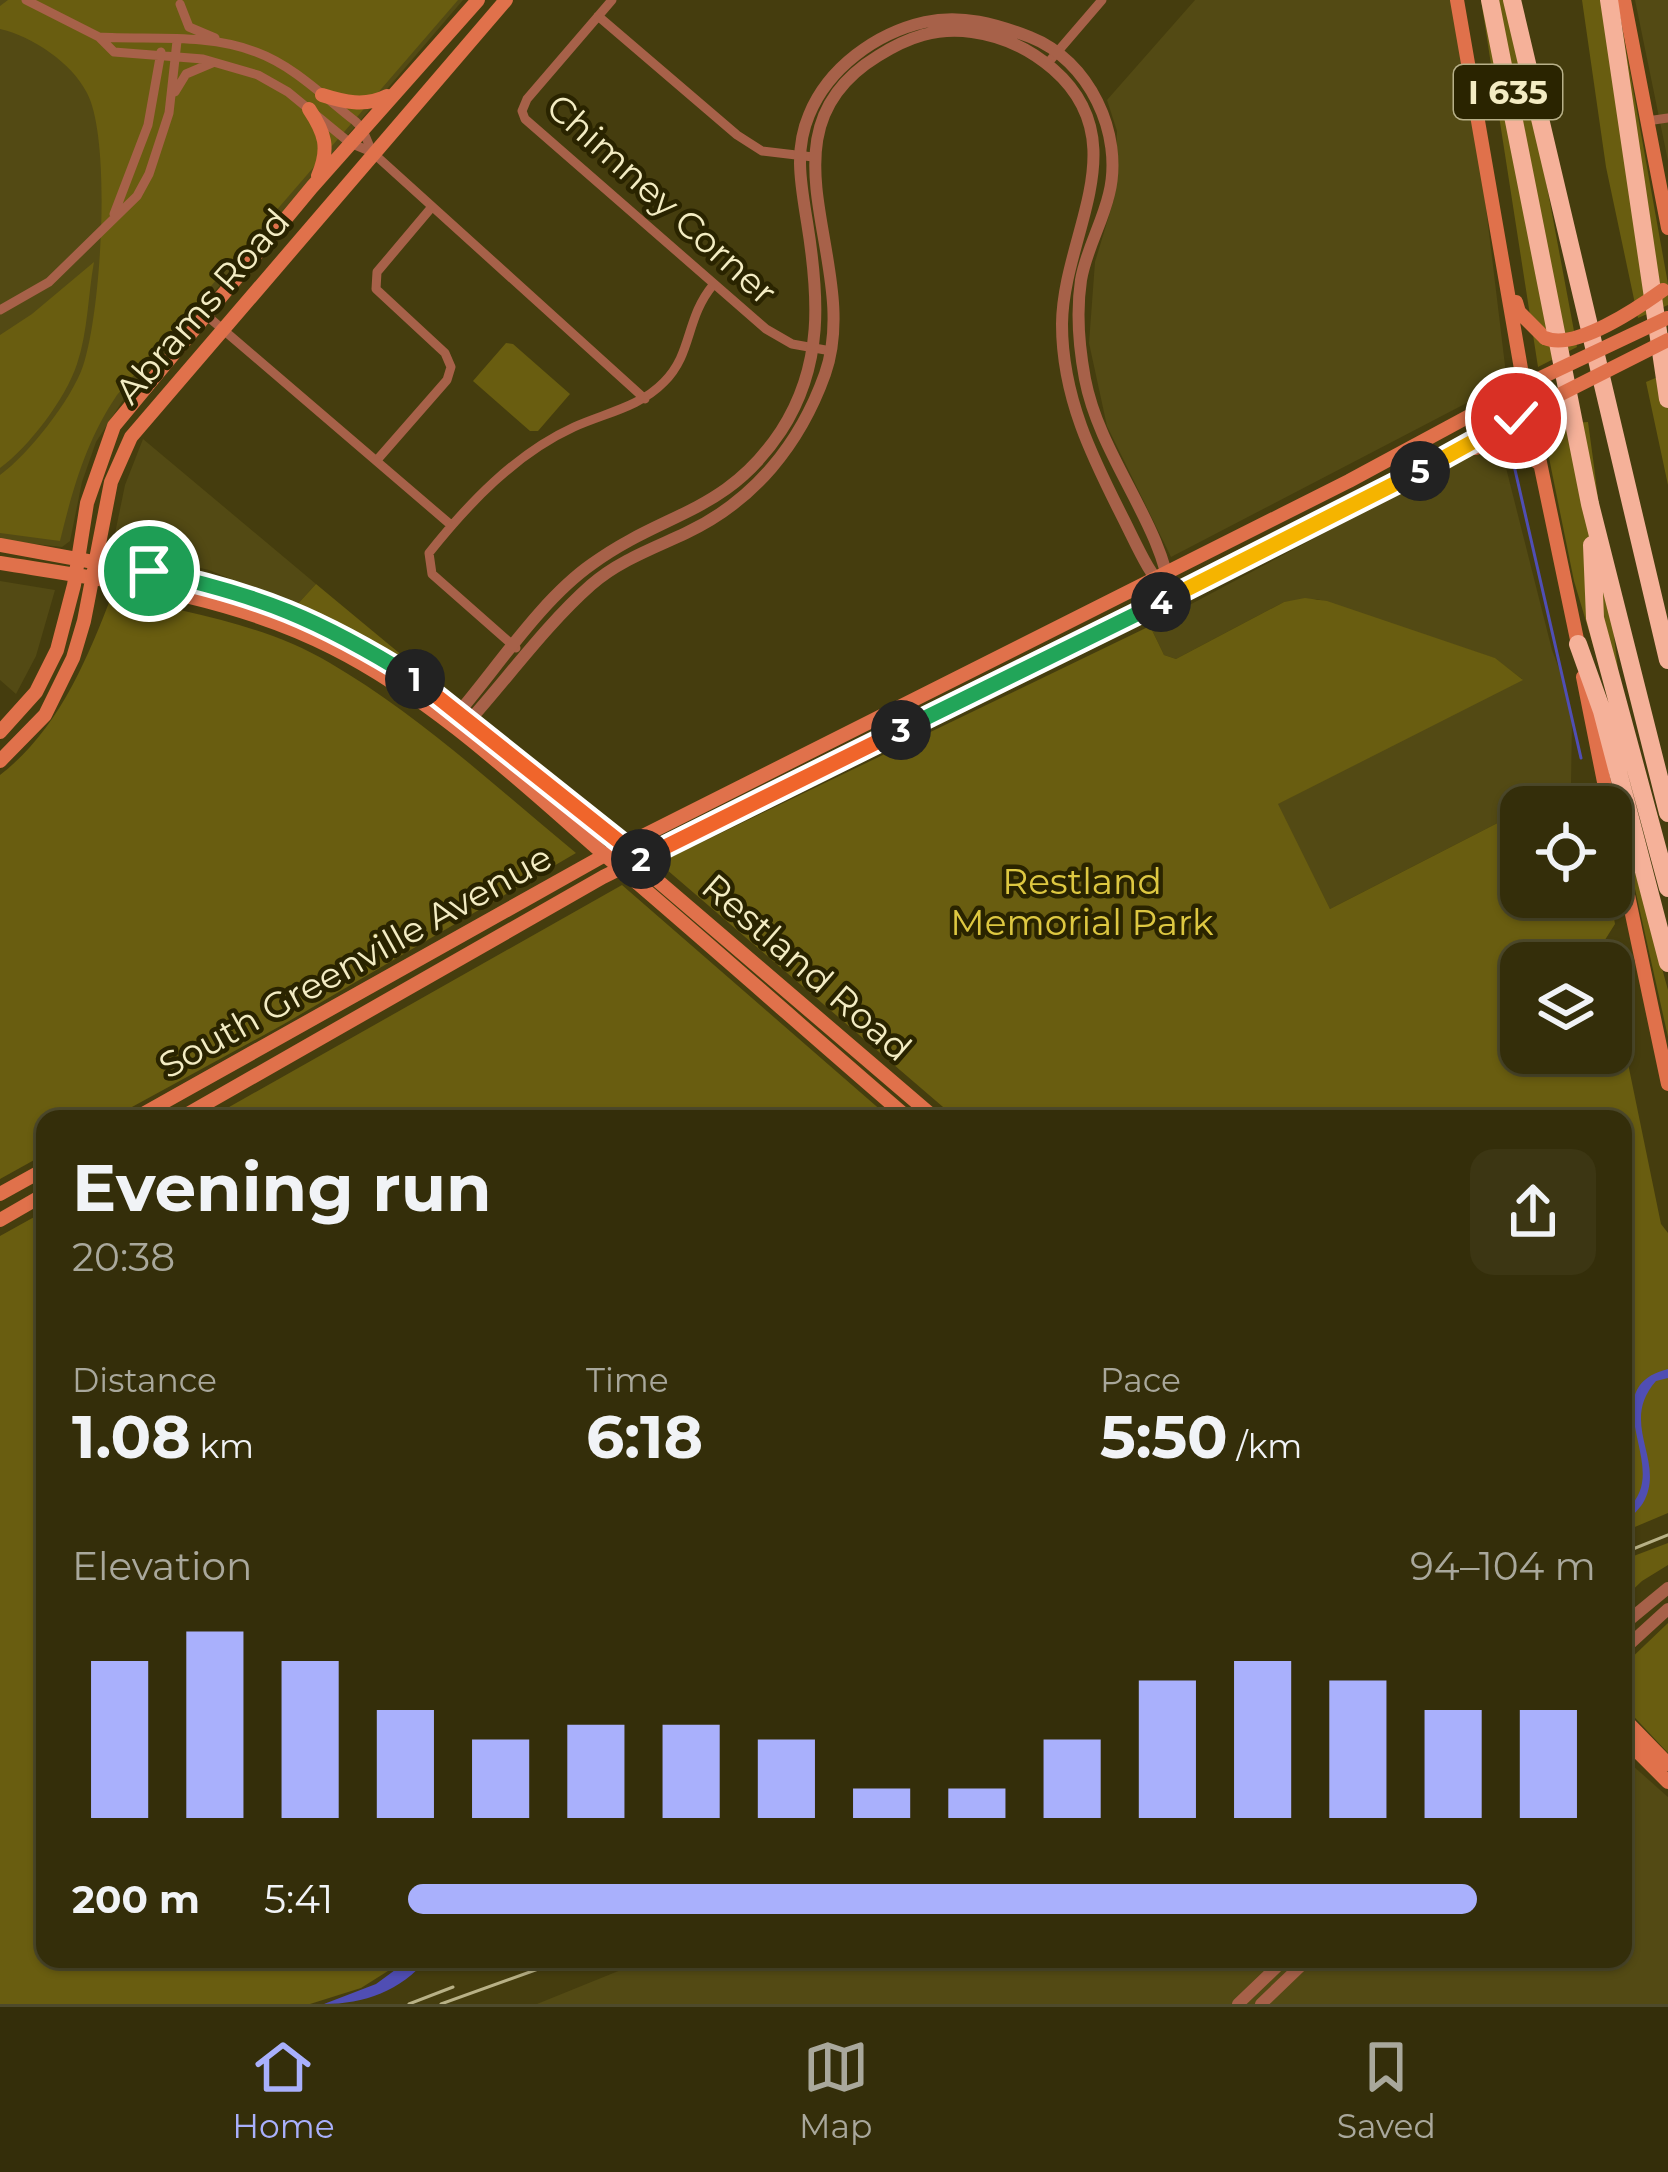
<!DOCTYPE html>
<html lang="en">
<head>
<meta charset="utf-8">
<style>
  :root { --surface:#342e0a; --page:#3c3613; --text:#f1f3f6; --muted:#a9a89c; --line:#4e4a2b; --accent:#a9b0fc }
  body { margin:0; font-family:Montserrat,sans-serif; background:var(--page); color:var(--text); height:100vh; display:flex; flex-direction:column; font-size:45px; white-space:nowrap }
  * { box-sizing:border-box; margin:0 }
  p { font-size:39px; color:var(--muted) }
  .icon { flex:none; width:66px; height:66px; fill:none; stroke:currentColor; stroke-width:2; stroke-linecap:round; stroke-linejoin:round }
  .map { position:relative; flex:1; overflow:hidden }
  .panel { position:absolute; left:36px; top:1110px; width:1596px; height:858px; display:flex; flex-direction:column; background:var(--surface); border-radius:24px; box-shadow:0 3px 9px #0004,0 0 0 3px var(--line) }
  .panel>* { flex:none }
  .tools { position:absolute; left:1500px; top:786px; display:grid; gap:24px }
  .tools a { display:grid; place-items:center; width:132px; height:132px; border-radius:24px; background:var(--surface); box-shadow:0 3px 9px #0004,0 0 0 3px var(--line); font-size:60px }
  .pin { position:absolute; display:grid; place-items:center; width:102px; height:102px; color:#fff; margin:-51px; border:6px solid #fff; border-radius:50%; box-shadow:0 3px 12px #0007 }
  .km { position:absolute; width:60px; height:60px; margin:-30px; border-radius:50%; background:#222; color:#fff; font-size:33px; line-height:60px; text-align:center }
  .round { display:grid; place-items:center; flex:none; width:126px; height:126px; border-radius:24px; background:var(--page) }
  .head { display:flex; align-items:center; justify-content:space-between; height:204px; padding:0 36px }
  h1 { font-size:66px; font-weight:700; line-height:90px }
  .figures { display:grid; grid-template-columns:repeat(3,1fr); gap:18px; height:204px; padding:12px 36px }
  .figures div { display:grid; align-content:center }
  .figures b { font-size:60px; font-weight:700 }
  .figures small { font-size:33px; font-weight:400 }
  .figures p { font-size:33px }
  .chart { height:336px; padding:24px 36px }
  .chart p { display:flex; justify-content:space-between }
  .chart svg { width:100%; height:216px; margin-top:12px; stroke:var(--accent); stroke-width:6 }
  ul { padding:0 36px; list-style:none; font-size:39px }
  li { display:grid; grid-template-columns:192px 144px 1fr; align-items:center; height:90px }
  li i { height:30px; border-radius:15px; background:var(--accent) }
  .dock { display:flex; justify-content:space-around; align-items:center; height:168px; border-top:3px solid var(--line); background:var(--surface); font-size:33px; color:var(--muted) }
  .dock a { display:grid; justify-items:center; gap:6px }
  .dock .selected { color:var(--accent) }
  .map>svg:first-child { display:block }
  .built { fill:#534a14 }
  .green { fill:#695d10 }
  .water { fill:#504eb4 }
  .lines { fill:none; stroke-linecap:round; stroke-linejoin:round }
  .stream { stroke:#504eb4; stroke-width:3 }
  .minor { stroke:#a76149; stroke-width:9 }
  .tertiary { stroke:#a76149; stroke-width:12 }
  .secondary { stroke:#e0714b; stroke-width:14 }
  .motorway { stroke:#f5b199; stroke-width:18 }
  .tram { stroke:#b8b186; stroke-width:3 }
  .secondary-bridge { stroke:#e0714b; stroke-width:14 }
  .split-1-casing { stroke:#fff; stroke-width:24 }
  .split-2-casing { stroke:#fff; stroke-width:24 }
  .split-3-casing { stroke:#fff; stroke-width:24 }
  .split-4-casing { stroke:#fff; stroke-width:24 }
  .split-5-casing { stroke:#fff; stroke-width:24 }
  .split-6-casing { stroke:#fff; stroke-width:24 }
  .split-1 { stroke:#22a559; stroke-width:15 }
  .split-2 { stroke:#f0652b; stroke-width:15 }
  .split-3 { stroke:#f0652b; stroke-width:15 }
  .split-4 { stroke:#22a559; stroke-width:15 }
  .split-5 { stroke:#f5b400; stroke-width:15 }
  .split-6 { stroke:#f5b400; stroke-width:15 }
  .labels { text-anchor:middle; stroke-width:9; stroke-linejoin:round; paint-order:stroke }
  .shield { fill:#2a2400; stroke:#b7b088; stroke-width:3 }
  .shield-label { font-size:33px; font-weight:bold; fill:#f3ecc3 }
  .street-label { font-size:36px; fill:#f3ecc3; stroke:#2a2400 }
  .park-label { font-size:36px; fill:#dec841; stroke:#2a2400 }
</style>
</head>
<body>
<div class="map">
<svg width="1668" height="2004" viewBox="0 0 1668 2004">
  <rect width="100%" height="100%" fill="#453d0e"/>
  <!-- built -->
  <path class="built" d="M0,0h463l-336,394 -31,48 -14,40 -12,59 -8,6 -62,-7z
    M1195,0h266l46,382 -336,175 -64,-131 -18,-83 6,-81 19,-63 3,-68 -10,-31z
    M1635,0h33v161z
    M143,439l173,145 -20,22 -87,-36 -97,-22 13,-63z
    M1499,440l53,210 14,37 6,34 -1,64 -42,22h-8v4l-191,98 -53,-105 245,-125 -28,-21 -177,-59 -33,3 -108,57 -12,-4 -14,-29z
    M0,581l55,9 -19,66 -20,38 -16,-14z
    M1623,1757l45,40v207h-1131l111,-45h975z"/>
  <!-- green -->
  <path class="green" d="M8,0h450l-341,395c-31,46 -44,93 -57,146l-60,-8v-58c28,-20 72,-76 83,-109 18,-52 29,-226 4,-273 -15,-30 -55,-57 -87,-64v-23z
    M1481,0h31l65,347 -39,20z
    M1582,0h35l51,284v21l-30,13 -32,-151z
    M94,262c-6,32 -6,70 -17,102 -11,34 -48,83 -77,104v-133l32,-21z
    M506,343l7,1 57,50 -32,37h-8l-57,-50z
    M1665,374l3,2v109l-22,-103z
    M1588,422c17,118 26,236 45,354l-8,-2 -21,-92 -30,-101 -28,-138c7,-21 22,-20 42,-21z
    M316,584l94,78 -114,-56z
    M112,595c74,17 152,29 218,68 89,52 166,124 246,190l-292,171 -174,95h-65v35l-45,25v-404c58,-45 86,-113 112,-180z
    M1305,598l22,3 168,57 28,22 -245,124 52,105 191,-98v86h89l5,27 -12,19 4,20h-86v90h90v-76l9,10 -4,18 45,219 7,9v280l-45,19v-413h-666l-298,-256 491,-237 14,29 12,4 108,-57z
    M1615,799l53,191v47z
    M622,885l269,234h-683z
    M45,1211v748h362l-46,29 -51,16h-310v-768z
    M1668,1543v22l-26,16 -19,18v-39z
    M1668,1623v130l-45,-48v-39z"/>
  <!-- water -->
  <path class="water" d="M1668,1369v9l-12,3c-38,43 11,80 -13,122 -5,8 -14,15 -20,22v-10c9,-10 17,-19 19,-32 7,-38 -38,-98 26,-114z
    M410,1959h17c-26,32 -63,45 -103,45l52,-20z"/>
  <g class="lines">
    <!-- stream -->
    <path class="stream" d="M1513,461l68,297"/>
    <!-- minor -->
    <path class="minor" d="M26,0l73,37 15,15 89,7 55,16 30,17 62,51 22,9 273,247
      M612,0l-85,99 -5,12 3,8 241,210 26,15 39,7
      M180,4l9,23 26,11
      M598,16l139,119 25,16 51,6
      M99,37c50,3 110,-4 157,15 38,14 68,45 99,69l7,7 10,24
      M1047,64l55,-64
      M175,92l11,-18 26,-11
      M1647,121l21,-3
      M114,214l34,-89 13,-73
      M0,310l49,-28 88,-86 12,-22 20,-61 8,-72
      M206,315l245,210
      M377,460l70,-80 4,-13 -6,-14 -69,-64 1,-17 54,-64
      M516,648l-84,-74 -3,-21c39,-49 86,-99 145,-126 31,-14 66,-20 90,-45 29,-29 21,-63 49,-97"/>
    <!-- tertiary -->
    <path class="tertiary" d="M459,712c40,-47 83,-113 133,-148 73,-53 134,-50 189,-133 43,-66 38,-135 26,-209 -6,-37 -13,-72 2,-107 19,-47 67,-82 116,-93 37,-8 71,2 105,15 59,23 94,97 79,157 -7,30 -23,56 -28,86 -5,33 -2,67 4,99 15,78 77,144 86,218
      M470,720c40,-45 77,-96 121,-135 27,-24 63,-37 95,-52 68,-32 114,-89 139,-159 39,-111 -75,-240 53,-318 30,-19 59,-29 94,-24 30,4 58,17 81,37 85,74 10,165 9,255 0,73 30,133 62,196 14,28 25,55 47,77
      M1623,1625l45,-37
      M1623,1650l45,-41
      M1238,2004l47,-45
      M1261,2004l47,-45"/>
    <!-- secondary -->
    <path class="secondary" d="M1457,0l67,386 55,263
      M1624,0l44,228
      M322,95c22,7 43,12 65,1
      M309,109c16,24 21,39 9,67
      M1516,302l3,10 26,26
      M1476,448l21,-8 20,1 21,22
      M0,545l208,38 72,23 60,26 130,88 466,399
      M0,563c113,18 229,32 333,85 101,51 189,135 274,209 101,86 201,175 302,262
      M1583,677l26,130
      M0,732l36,-40 21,-42 17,-65 13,-82 27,-77 198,-239 166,-187
      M0,761l45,-46 28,-57 11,-37 27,-139 20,-45 375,-437
      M1611,815l57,269
      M134,1119l471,-264 744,-374 187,-101
      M179,1119l424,-242 818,-406 124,-69
      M0,1194l45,-25
      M0,1220l45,-26
      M1623,1718l45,46
      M1623,1737l45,45"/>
    <!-- motorway -->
    <path class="motorway" d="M1490,0l100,504 78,309
      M1512,0l156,660
      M1609,0l59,399
      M1592,545l3,73 73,270
      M1578,644l24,67 66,252"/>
    <!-- tram -->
    <path class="tram" d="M1623,1553l45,-18
      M409,2004l44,-17
      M441,2004l125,-45"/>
    <!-- secondary-bridge -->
    <path class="secondary-bridge" d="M1545,338c30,13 93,-30 118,-48
      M1536,380l131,-62
      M1545,402l123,-62"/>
  </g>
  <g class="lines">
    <defs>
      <path id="split-1" d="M149,571c111,24 170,48 266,108"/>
      <path id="split-2" d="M415,679l226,180"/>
      <path id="split-3" d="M641,859l260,-129"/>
      <path id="split-4" d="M901,730l260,-128"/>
      <path id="split-5" d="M1161,602l259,-131"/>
      <path id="split-6" d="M1420,471l96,-53"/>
    </defs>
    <!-- split-1 casing -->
    <use href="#split-1" class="split-1-casing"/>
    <!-- split-2 casing -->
    <use href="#split-2" class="split-2-casing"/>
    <!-- split-3 casing -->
    <use href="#split-3" class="split-3-casing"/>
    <!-- split-4 casing -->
    <use href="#split-4" class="split-4-casing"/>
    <!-- split-5 casing -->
    <use href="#split-5" class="split-5-casing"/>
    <!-- split-6 casing -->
    <use href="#split-6" class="split-6-casing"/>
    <!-- split-1 -->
    <use href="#split-1" class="split-1"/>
    <!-- split-2 -->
    <use href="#split-2" class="split-2"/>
    <!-- split-3 -->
    <use href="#split-3" class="split-3"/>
    <!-- split-4 -->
    <use href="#split-4" class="split-4"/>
    <!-- split-5 -->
    <use href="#split-5" class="split-5"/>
    <!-- split-6 -->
    <use href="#split-6" class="split-6"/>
  </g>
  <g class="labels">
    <!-- shield labels -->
    <rect class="shield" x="1454" y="65" width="108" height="54" rx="9"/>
    <g class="shield-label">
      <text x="1508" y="104">I 635</text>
    </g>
    <!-- street labels -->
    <g class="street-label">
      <text transform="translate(662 199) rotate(42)" y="13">Chimney Corner</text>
      <text transform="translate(202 306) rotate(-49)" y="13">Abrams Road</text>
      <text transform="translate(355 961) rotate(-29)" y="13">South Greenville Avenue</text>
      <text transform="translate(807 967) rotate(41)" y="13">Restland Road</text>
    </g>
    <!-- park labels -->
    <g class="park-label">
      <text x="1082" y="894">Restland<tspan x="1082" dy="41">Memorial Park</tspan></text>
    </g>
  </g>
</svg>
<div class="tools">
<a><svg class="icon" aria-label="locate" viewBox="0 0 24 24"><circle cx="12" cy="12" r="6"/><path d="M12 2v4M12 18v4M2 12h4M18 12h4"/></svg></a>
<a><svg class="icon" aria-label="layers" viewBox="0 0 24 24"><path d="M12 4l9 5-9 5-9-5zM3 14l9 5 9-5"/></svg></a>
</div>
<div class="pin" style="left:149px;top:571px;background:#1e9e55"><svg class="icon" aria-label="arrive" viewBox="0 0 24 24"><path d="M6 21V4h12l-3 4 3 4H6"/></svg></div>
<div class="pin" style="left:1516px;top:418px;background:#d93025"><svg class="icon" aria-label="check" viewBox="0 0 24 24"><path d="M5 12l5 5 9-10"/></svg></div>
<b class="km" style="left:415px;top:679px">1</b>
<b class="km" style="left:641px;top:859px">2</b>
<b class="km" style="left:901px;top:730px">3</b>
<b class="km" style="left:1161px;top:602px">4</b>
<b class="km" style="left:1420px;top:471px">5</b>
<section class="panel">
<div class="head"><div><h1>Evening run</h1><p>20:38</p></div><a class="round"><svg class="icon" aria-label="share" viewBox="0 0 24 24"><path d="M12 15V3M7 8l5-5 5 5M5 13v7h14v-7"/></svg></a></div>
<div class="figures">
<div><p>Distance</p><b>1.08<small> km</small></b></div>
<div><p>Time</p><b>6:18</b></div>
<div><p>Pace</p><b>5:50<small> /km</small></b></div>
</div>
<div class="chart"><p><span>Elevation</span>94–104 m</p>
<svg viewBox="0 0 160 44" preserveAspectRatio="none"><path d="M5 44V12M15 44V6M25 44V12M35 44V22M45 44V28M55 44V25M65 44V25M75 44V28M85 44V38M95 44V38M105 44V28M115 44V16M125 44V12M135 44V16M145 44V22M155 44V22"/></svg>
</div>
<ul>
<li><b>200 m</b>5:41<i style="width:90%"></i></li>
</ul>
</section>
</div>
<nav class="dock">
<a class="selected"><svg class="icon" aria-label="home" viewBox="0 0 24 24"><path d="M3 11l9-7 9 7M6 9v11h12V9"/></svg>Home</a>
<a><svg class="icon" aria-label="map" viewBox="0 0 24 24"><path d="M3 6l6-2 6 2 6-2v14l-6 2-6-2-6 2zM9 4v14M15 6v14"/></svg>Map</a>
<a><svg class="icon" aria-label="saved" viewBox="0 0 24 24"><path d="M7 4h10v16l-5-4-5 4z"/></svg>Saved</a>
</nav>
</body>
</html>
